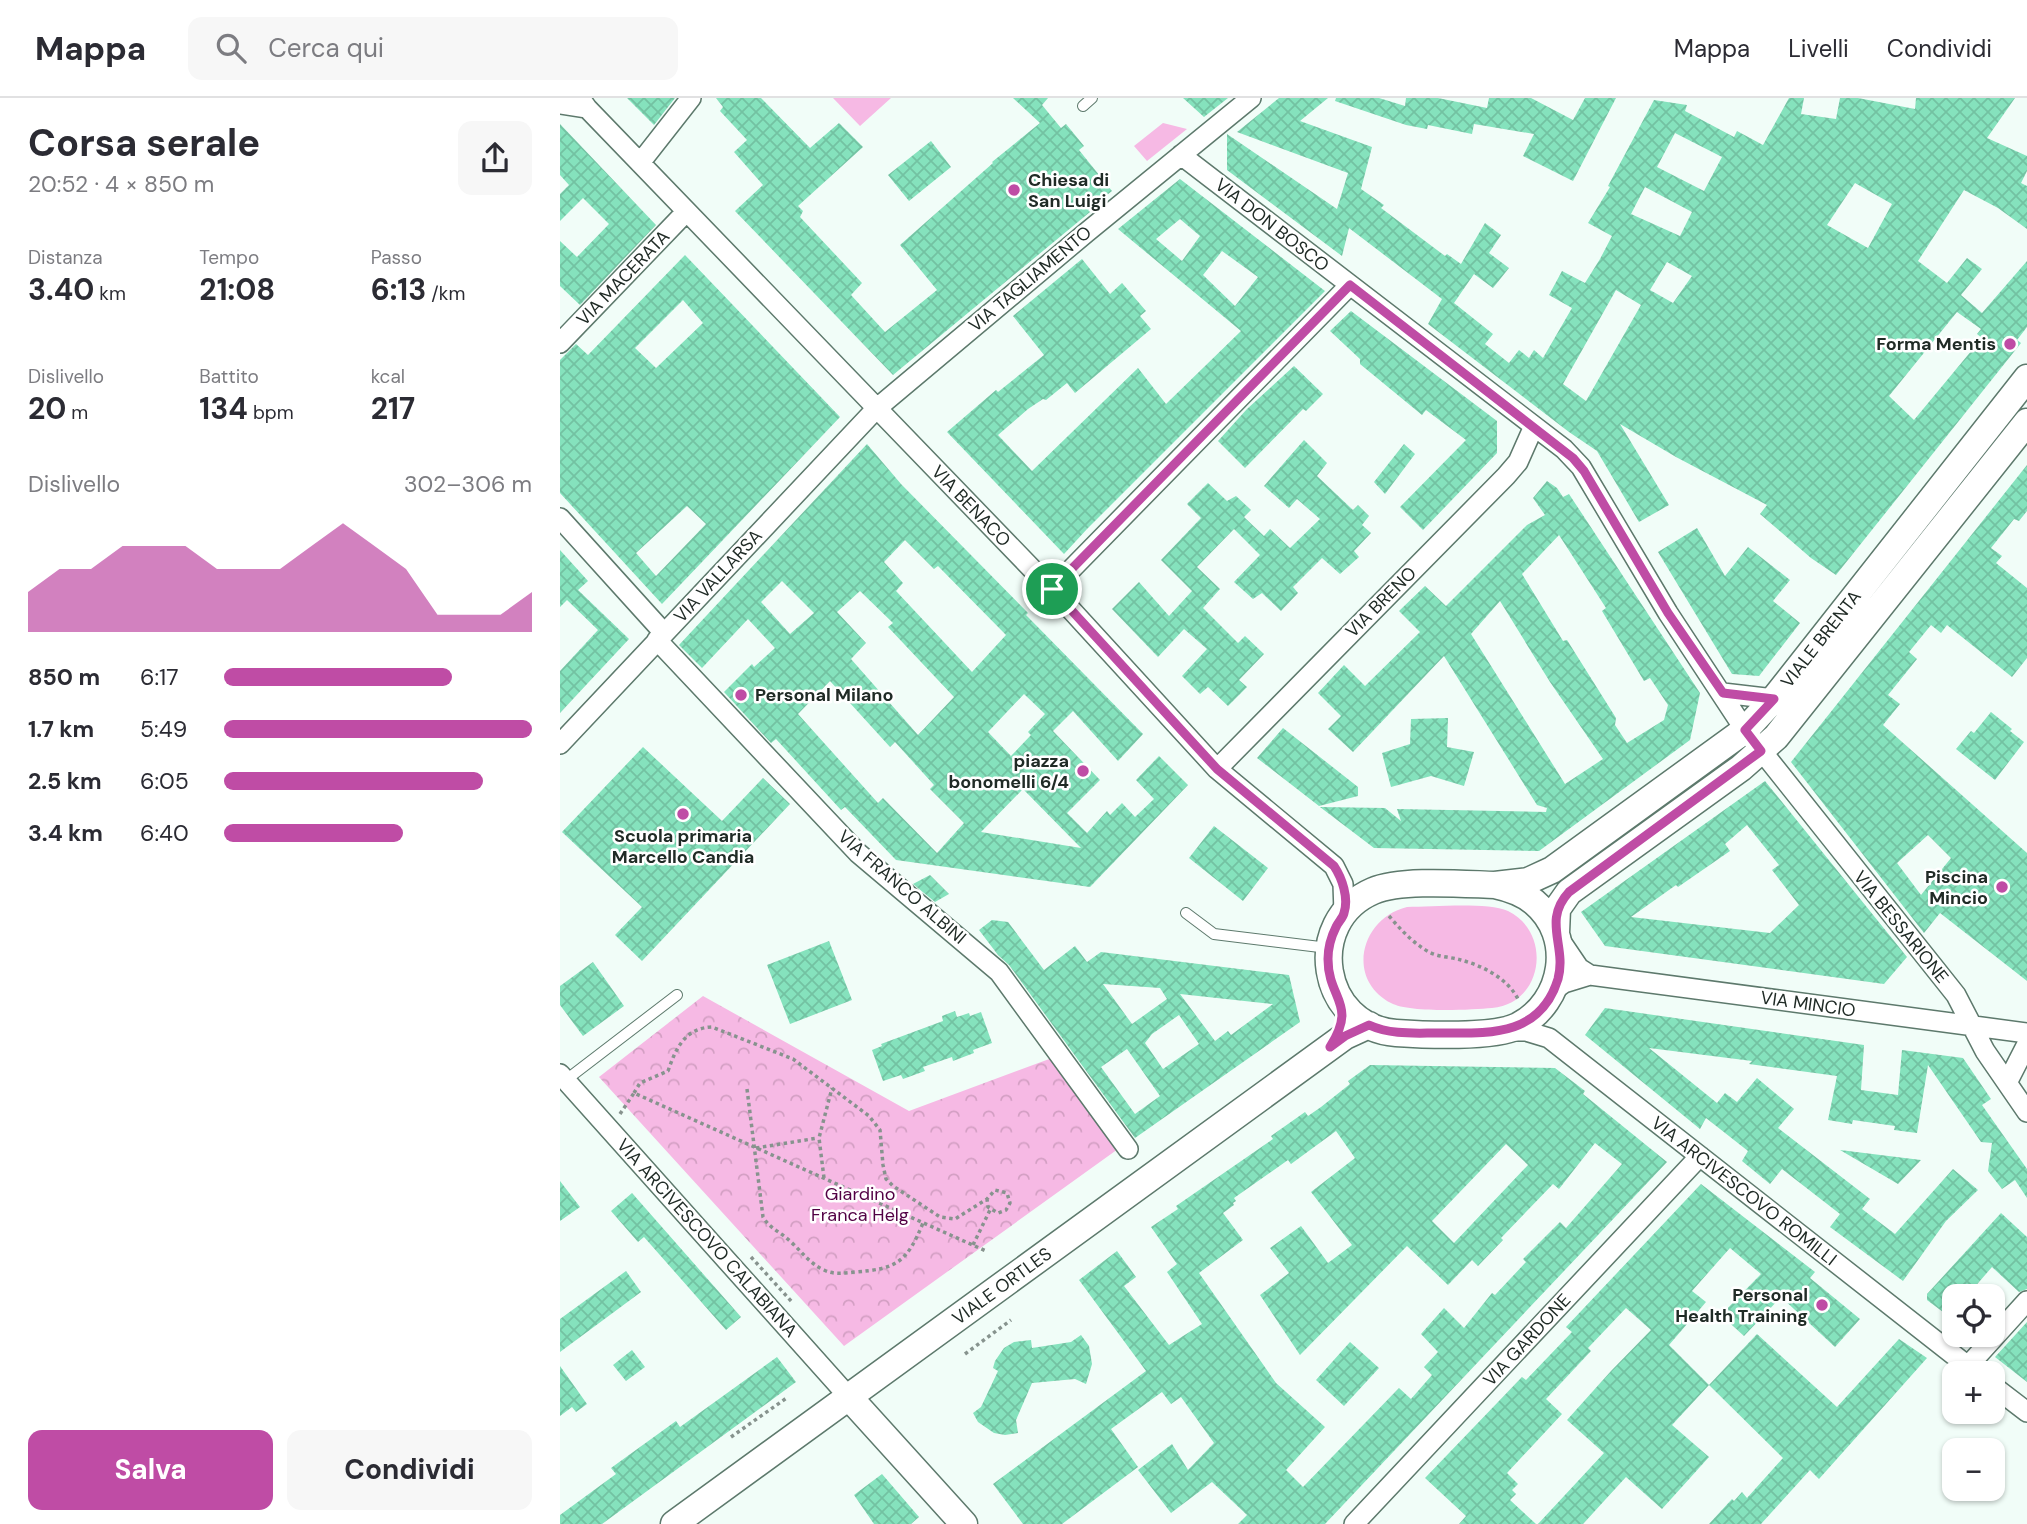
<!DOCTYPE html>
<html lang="it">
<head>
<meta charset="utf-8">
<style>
  :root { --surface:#fff; --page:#f7f7f7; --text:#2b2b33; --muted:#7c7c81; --line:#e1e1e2; --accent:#bf4ca5 }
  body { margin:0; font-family:"DM Sans",sans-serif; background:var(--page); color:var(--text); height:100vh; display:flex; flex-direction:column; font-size:26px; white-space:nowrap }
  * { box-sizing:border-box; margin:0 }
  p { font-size:23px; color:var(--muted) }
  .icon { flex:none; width:38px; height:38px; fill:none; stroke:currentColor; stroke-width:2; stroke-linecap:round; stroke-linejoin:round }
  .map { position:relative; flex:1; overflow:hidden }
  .panel { display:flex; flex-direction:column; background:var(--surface); width:560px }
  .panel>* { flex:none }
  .controls { position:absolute; left:1382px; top:1186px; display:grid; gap:14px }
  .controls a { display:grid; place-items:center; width:63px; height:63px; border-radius:14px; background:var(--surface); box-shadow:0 2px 5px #0004; font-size:35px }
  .pin { position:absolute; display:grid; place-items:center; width:60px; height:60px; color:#fff; margin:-30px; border:4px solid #fff; border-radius:50%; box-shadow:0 2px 7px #0007 }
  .round { display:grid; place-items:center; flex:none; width:74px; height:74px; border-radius:14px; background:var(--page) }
  .summary { display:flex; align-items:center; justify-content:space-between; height:119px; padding:0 28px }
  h1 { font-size:38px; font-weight:700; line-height:52px }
  .metrics { display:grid; grid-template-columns:repeat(3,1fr); gap:10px; height:119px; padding:7px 28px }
  .metrics div { display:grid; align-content:center }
  .metrics b { font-size:30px; font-weight:700 }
  .metrics small { font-size:19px; font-weight:400 }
  .metrics p { font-size:19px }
  .chart { height:196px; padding:14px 28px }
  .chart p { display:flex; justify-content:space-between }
  .chart svg { width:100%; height:126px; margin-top:7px; fill:var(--accent); opacity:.7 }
  .primary-button { display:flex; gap:14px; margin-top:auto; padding:14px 28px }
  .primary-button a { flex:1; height:80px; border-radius:14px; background:var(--accent); color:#fff; font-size:28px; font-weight:700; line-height:80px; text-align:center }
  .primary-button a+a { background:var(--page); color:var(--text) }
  ul { padding:0 28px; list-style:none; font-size:23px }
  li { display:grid; grid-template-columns:112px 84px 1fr; align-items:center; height:52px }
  li i { height:18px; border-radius:9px; background:var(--accent) }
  header { display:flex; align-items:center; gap:42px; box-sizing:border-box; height:98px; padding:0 35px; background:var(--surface); border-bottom:2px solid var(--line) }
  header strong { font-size:33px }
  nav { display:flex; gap:38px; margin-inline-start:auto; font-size:24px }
  .search { width:490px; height:63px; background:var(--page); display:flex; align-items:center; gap:18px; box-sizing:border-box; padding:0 24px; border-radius:14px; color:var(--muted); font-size:26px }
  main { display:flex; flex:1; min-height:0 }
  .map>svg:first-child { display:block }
  .grass { fill:#f6b9e4 }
  .forest { fill:url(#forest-crowns) }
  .building { fill:url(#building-cross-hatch); fill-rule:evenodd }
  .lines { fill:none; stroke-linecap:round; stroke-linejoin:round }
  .lane-casing { stroke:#5d796c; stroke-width:12 }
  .street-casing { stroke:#5d796c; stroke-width:22 }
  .secondary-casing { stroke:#5d796c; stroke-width:29 }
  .path { stroke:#87938e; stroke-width:3.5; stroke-dasharray:3.5 3.5; stroke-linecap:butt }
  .lane { stroke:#fff; stroke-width:10 }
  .street { stroke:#fff; stroke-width:19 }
  .secondary { stroke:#fff; stroke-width:26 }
  .route-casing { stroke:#fff; stroke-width:14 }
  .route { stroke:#bf4ca5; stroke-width:9 }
  .poi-dot { fill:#bf4ca5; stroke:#fff; stroke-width:2.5 }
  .labels { text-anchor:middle; stroke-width:5; stroke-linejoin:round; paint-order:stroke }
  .poi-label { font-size:18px; font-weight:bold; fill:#202b26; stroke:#fff; text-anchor:end }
  .street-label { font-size:18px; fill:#202b26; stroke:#fff }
  .park-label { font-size:18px; fill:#520044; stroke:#fff }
</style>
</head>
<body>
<header>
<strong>Mappa</strong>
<div class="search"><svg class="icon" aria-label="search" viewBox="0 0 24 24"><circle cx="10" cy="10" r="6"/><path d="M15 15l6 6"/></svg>Cerca qui</div>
<nav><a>Mappa</a><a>Livelli</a><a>Condividi</a></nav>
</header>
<main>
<section class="panel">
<div class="summary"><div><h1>Corsa serale</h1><p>20:52 · 4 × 850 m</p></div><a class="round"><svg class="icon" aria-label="share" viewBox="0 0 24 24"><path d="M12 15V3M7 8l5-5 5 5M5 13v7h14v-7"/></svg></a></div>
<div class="metrics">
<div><p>Distanza</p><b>3.40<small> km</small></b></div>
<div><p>Tempo</p><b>21:08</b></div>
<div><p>Passo</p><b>6:13<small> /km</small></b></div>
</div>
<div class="metrics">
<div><p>Dislivello</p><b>20<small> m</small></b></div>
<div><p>Battito</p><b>134<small> bpm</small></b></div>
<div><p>kcal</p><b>217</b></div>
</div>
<div class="chart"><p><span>Dislivello</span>302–306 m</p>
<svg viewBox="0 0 160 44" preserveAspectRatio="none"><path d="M0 44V30L10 22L20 22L30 14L40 14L50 14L60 22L70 22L80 22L90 14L100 6L110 14L120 22L130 38L140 38L150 38L160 30V44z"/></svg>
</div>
<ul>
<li><b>850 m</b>6:17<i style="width:74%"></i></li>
<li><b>1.7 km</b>5:49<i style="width:100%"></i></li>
<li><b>2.5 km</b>6:05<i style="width:84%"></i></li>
<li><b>3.4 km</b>6:40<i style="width:58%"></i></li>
</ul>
<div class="primary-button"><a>Salva</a><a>Condividi</a></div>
</section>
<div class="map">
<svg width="1467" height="1426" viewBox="0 0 1467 1426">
  <defs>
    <pattern id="forest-crowns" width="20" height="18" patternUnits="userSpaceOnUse" patternTransform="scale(1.75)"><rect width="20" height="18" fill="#f6b9e4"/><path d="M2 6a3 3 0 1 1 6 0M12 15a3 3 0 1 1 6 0" fill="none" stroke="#d39fc3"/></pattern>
    <pattern id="building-cross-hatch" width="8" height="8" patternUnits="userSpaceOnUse" patternTransform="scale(1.75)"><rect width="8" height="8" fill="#85e2bd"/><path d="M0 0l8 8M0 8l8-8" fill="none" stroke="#73c2a2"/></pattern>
  </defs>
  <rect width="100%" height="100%" fill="#f1fdf8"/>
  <!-- grass -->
  <path class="grass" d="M273,0h58l-31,28z
    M603,25l24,6 -40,32 -13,-15z
    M847,809c25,0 80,-5 101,4 45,22 35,93 -16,97 -22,2 -83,5 -101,-5 -46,-24 -30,-85 16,-96z"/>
  <!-- forest -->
  <path class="forest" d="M143,898l206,115 143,-53 66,91 -274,197 -245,-269z"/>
  <!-- building -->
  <path class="building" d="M67,0h48l-21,27z
    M156,0h45l49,50 29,-25 24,24 -65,59 5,5 -3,6 62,66 -11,12 34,37 52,-42 -37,-45 93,-82 -1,-1 48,-39 -27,-25h35l-6,7 19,23 5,-4 18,22 -5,4 33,41 -24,19 2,2 -197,163 -158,-164 28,-26 -29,-33 13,-12 -27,-29 3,-4z
    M623,0h45l-24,19z
    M719,0h49l-28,23 72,26 -11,42 23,16 -3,3 64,48 2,-2 14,10 24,-41 16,12 -12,18 20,15 -16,20 -19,-14 -20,29 39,31 -8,10 24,19 10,-13 10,8 5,-8 9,8 29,-50 -23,-13 13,-24 23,12 15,-24 12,-23 -24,-13 22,-36 -2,-1 46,-86 33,5 -2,6 49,26 3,-6 26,14 26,-47h15l-3,16 35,5 4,-21h18l57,11 1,-11h99l-28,40 40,18v15l-6,12 6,3v43l-29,-21 -34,-18 -46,71 29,22 20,-25 15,11 -21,26 21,18 45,-52v66l-10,13 4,3 -185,232 -25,-17 -51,-44 7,-9 -91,-48 -56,-33 49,81 -30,17 -42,-71 -28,-19 -141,-108 14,-25 -93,-71 -7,28 -115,-86v-36l110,75 11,-36 -111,-41zM1115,35l47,24 -18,34 -47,-24zM1295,85l37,21 -24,44 -41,-23zM1085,89l47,25 -12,24 -49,-22zM1107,164l25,14 -19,27 -23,-13zM1056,192l25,15 -55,96 -23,-17zM1397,214l24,17 -4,5 5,4 -68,82 -25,-24z
    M776,0h43l26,8 1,-8h32l49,10 2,-10h42l42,22 12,-22h31l-43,83 -50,-25 11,-22 -60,-10 -2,10 -44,-9 -1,4 -21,-4 -71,-24z
    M0,26l96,101 -76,80 -20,-19v-45l17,16 32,-33 -26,-26 -23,23v-27l9,-9 -9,-10z
    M371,43l20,26 -42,34 -21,-26z
    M620,81l145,112 -238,238 -23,25 -117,-122 49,-42 2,2 46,-37 -31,-39 69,-57 28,35 12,-11 24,28 -6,5 11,13 -76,64 -8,-10 -21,17 -3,-1 -15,10 -30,26 34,36 106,-103 28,36 75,-73 -123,-102zM620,121l20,17 -18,25 -26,-22zM662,153l36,26 -23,29 -32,-31z
    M125,157l155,162 -178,187 -102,-111v-133l16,-16 12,11zM123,202l20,23 -47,45 -21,-20zM127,408l19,18 -50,52 -20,-23z
    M791,213l146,110v32l-74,77 -23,-23 66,-67 -40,-30 -4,5 -62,-51v-5l-30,-28z
    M734,268l29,28 -17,17 -3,-2 -58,59 -27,-27 29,-32z
    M744,342l23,23 -10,13 36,34 5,-5 11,11 -7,9 9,8 -17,18 5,6 -19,17 -18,-16 -29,29 5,6 -17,18 -19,-18 -9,6 -19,-17 26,-27 -26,-26 -37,38 23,22 -17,19 35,35 7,-7 19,18 -25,26 8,7 -19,19 -20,-19 -8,7 -18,-18 25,-27 -23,-20 -26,28 -46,-48 27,-27 30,34 23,-25 -31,-31 40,-42 -14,-14 21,-21 19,18 9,-5 15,14 -7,7 20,19 6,-7 20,19 30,-29 -23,-20 -8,9 -25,-22z
    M307,346l34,40 127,129 -2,2 117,119 -25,27 -45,-50 -20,20 47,49 -33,33 20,20 20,-22 3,4 12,-12 13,14 19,-18 -18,-19 23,-24 29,29 -98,102 -194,-27 -51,-53 -4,3 -65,-71 -5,4 -47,-51 28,-28 2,3 21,-19 -27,-29 -46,49 -23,-23zM345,442l29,29 4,-3 68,69 -34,37 -76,-81 7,-8 -19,-21zM222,483l32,32 -24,21 -29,-32zM300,493l33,32 -5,4 66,70 -36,38 -67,-76 15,-16 -29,-31zM270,583l60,66 5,-5 39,43 -4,4 34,34 -27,30 -54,-55 -5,5 -80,-89zM464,596l21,20 -17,18 3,3 -20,21 -23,-24zM463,691l58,59 -100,-16z
    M844,346l11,10 -30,40 -11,-12z
    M1467,367v46l-8,10 -5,-2 -23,29 11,8 -6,7 31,25v70l-15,19 -65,-52 -6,8 -10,-8 -22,27 8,7 -29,36 12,9 -17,21 144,128v128l-87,-68 -16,20 -133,-171zM1368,737l23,23 -30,37 -24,-32z
    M987,383l10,7 6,9 6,-3 131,199 -10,47 -151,111 -165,-3 -54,-41 65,1 16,13 -4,-12 149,3 1,-4 -10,-3 -93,-149 -91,96 -25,-23 13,-13 -23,-23 26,-28 21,21 55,-54 -21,-21 26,-25 21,20 81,-81 18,-10 -12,-17zM999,437l47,73 -4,3 42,70 6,-3 18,27 -4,15 -37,23 -12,-18 1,-7 -49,-78 -4,1 -41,-67zM940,503l50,81 53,77 -38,25 -94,-150z
    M1137,430l28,48 23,-29 42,33 -17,21 27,22 -41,53 -27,-2 -74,-122z
    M0,452l28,31 -10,9 51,49 -69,74v-42l38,-41 -31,-30 -7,7z
    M1431,614l21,17 -2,2 14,11 -29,38 -39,-31 15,-18 3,2z
    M888,620l-1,29 27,5 -10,34 -33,-10 -40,11 -9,-34 28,-9 1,-25z
    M723,630l75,59v9l-39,10 -62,-48z
    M83,649l79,74 41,-43 27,26 -148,157 -27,-26 27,-28 -80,-75z
    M1205,683l142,176 -23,27 -279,-38 -24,-34zM1187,727l32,40 -7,5 27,35 -29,28 -139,-16 45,-32 2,2 52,-36 -5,-7z
    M654,728l54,42 -25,33 -54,-43z
    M370,777l19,19 -14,8 -22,-18z
    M432,822l16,2 36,48 31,-24 12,16 14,-10 188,23 11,47 -165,116 -126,-173 -11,-10 -19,-25zM543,886l57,4 7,11 -35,25zM620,896l93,10 -42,31 -3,-4 -13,10zM619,917l20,29 -36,25 -18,-26 7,-9zM567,951l33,47 -25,18 -34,-47z
    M269,843l23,59 -62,24 -23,-59z
    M33,864l31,44 -41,30 -23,-31v-19z
    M1045,910l259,37 -3,45 37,5 4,-45 61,8 28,41 -9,6 45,64v29l-12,-18 -13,9 -14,-18 4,-28 -11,-1 -53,-77 -11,68 -23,-3 1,-4 -42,-6 -1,4 -24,-4 9,-44 -88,-12 3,-3 -103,-13 68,55 8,-10 12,9 20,-24 37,31 -16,19 92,71 -8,10 33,25 58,-65 25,21 -32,31 -43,60 -73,-54 10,-13 -58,-45 -12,15 -28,-23 6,-10 -42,-33 -6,11 -115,-94z
    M395,913l2,6 12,-4 1,3 11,-4 11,31 -19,7 1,3 -21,8 -1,-4 -29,10 2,4 -22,8 -2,-4 -18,6 -11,-31 10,-4 -1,-2 62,-23 -1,-5z
    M810,967l185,3 30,23 -2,3 84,68 -342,362h-87l9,-9 -35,-33 -41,31 -33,-43 34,-26 16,26 26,-27 -33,-46 -10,7 -9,-12 -51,37 27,38 -76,57h-39l-30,-40 153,-113 -67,-91 38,-29 19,26 -12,9 45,59 33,-21 -35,-52 10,-8 -26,-37 27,-18 -2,-3 97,-67 -2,-3 34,-24 3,4 13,-9 29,-23 -2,-3zM776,1033l19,27 -44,34 41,53 -24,18 -27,-37 -31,22 19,25 -29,22 40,60 107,-109 41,39 24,-25 6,6 25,-26 -2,-2 52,-54 6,5 36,-46 27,21 -56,64 -6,-6 -37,37 3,3 -31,33 -3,-2 -28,35 -20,-20 -23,26 17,18 -14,15 8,8 -21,24 -12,-11 -96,99 -17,-17 39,-43 -49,-44 -77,-110 44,-33 -20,-27 11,-8 -1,-2 3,-2 -2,-3 54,-38 3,4zM946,1046l22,21 -74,78 -22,-22z
    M1280,1052l81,10 -23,24z
    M0,1083l20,26 -20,14z
    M1141,1086l114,88 -5,6 50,41 -25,28 -54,-50 -37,39 -23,-21 40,-41 -31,-26 -38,43 14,11 -37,43 40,40 -37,40 37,32 -47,52 -36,-32 -43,47h-45l66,-71 -37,-33 44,-49 40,-41 -25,-22 -38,40 3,3 -45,48 16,15 -55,59 11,11 -6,6 4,4 -6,6 26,24h-77l7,-8 -41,-38 97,-101 4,3 46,-48 -6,-5z
    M72,1095l109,124 -15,13 -82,-93 -6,5 -27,-31z
    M1441,1115l26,24v52l-8,3 -27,-25 -26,30h-11v24l-28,-21v-6z
    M66,1173l15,21 -81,60v-33z
    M1467,1224v60l-32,-25z
    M1197,1236l80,73 62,-68 28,19 -108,121 -9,-9 -49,54h-52l23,-25 2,2 8,-9 5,6 36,-40 -74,-73z
    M521,1237l8,11 3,18 -6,20 -11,-5 -43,4 -16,37 2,13 -13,2 -11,-2 -16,-11 -5,-9 8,-6 17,-36 -5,-3 2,-7 9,-13 10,-6 17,-2 1,8 39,-6z
    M790,1244l29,26 -35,38 -28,-26z
    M72,1252l13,17 -19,14 -13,-16z
    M217,1259l19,25 -194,142h-42v-9l56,-41 -5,-6 65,-47 4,6z
    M0,1268l27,38 -11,8 -4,-5 -12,9z
    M322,1376l37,43 -8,7h-37l-20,-29z"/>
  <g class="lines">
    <defs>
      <path id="lane" d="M523,8l9,-8
        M626,815l28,21 114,14
        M6,982l111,-85"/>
      <path id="street" d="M20,0l7,10 477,494 153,167 117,97 9,18 1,29
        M0,6l27,4
        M621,57l383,294 17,18 87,146 77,117 211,265 29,56 42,61
        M80,65l51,-65
        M0,245l126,-131
        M0,420l104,115
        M492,491l298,-304
        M97,542l201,213 141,119 129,177
        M1163,595l51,6
        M0,646l316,-335 211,-177 164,-134
        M657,671l289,-293 12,-14 16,-36
        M1030,877l437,58
        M994,892l10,-7 26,-8 -11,-7 -21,-31
        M948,933h18l23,7 429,336
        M0,976l288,322
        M1447,985l20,-39
        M1408,1268l59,-65
        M1433,1288l34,26
        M794,1426l346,-368"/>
      <path id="secondary" d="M935,787l33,-4 24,-11 193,-140 29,-31 253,-321
        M935,787c14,3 27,7 39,17 41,34 31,100 -16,124 -25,12 -93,9 -122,7 -76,-6 -93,-112 -23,-142 28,-12 90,-7 122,-6z
        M996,835l1,-24 12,-17 172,-124 35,-31 251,-315
        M288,1298l116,128
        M114,1426l671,-488 24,-11"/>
    </defs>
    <!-- lane casing -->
    <use href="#lane" class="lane-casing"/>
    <!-- street casing -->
    <use href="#street" class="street-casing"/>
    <!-- secondary casing -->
    <use href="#secondary" class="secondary-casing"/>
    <!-- path -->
    <path class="path" d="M829,818c12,14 24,27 40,36 9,5 22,5 32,8 22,6 46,18 57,39
      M187,991l16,128c7,12 18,15 28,25 11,10 18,21 33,28 10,5 20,3 31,2 42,-3 52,-10 68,-49
      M74,995l6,-10 28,-12c8,-23 17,-43 44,-44l81,32 76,57 11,14 3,35 3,14 7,7 47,31 15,2 32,-20 8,-9 12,3 3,10 -4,7 -8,3 -10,-6 -1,-8
      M60,1016l14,-21 352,158
      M196,1050l62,-10
      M264,1080l-5,-40 13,-50
      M413,1147l17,-35
      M191,1159l41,45
      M405,1256l46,-34
      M171,1339l57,-40"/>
    <!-- lane -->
    <use href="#lane" class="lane"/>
    <!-- street -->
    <use href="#street" class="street"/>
    <!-- secondary -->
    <use href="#secondary" class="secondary"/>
  </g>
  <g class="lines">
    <defs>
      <path id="route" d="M790,187l223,173 11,13 84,142 55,80 51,6 -29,31 16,21 -192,141c-27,29 -2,54 -11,87 -18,59 -71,54 -121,54 -23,0 -46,2 -68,-8l-24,11 -15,11c28,-44 -2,-47 -2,-88 0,-11 3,-22 8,-32 2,-5 7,-9 8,-14 5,-15 -2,-35 -10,-47l-117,-97 -165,-180z"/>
    </defs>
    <!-- route casing -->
    <use href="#route" class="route-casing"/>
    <!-- route -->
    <use href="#route" class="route"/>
  </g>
  <!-- markers -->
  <g class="poi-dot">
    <circle cx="454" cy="92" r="7"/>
    <circle cx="1450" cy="246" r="7"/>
    <circle cx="181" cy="597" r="7"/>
    <circle cx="523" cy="673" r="7"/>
    <circle cx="123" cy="716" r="7"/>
    <circle cx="1442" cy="789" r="7"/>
    <circle cx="1262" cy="1207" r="7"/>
  </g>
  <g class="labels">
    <!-- poi labels -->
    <g class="poi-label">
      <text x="468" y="88" text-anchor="start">Chiesa di<tspan x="468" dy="21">San Luigi</tspan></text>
      <text x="1436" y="252">Forma Mentis</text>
      <text x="195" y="603" text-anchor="start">Personal Milano</text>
      <text x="509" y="669">piazza<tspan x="509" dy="21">bonomelli 6/4</tspan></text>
      <text x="123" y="744" text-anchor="middle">Scuola primaria<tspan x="123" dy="21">Marcello Candia</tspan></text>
      <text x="1428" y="785">Piscina<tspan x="1428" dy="21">Mincio</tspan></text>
      <text x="1248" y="1203">Personal<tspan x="1248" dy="21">Health Training</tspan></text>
    </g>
    <!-- street labels -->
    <g class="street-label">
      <text transform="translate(712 127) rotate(38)" y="6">VIA DON BOSCO</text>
      <text transform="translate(63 180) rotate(-46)" y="6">VIA MACERATA</text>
      <text transform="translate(470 181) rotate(-40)" y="6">VIA TAGLIAMENTO</text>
      <text transform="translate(411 408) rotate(46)" y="6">VIA BENACO</text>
      <text transform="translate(158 478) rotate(-47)" y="6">VIA VALLARSA</text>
      <text transform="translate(821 504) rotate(-45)" y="6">VIA BRENO</text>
      <text transform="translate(1261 541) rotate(-52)" y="6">VIALE BRENTA</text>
      <text transform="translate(342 789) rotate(41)" y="6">VIA FRANCO ALBINI</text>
      <text transform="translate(1341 829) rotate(51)" y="6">VIA BESSARIONE</text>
      <text transform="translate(1248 906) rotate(8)" y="6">VIA MINCIO</text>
      <text transform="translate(1184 1093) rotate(38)" y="6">VIA ARCIVESCOVO ROMILLI</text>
      <text transform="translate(147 1140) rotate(48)" y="6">VIA ARCIVESCOVO CALABIANA</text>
      <text transform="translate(442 1188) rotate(-36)" y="6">VIALE ORTLES</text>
      <text transform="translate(967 1242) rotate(-47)" y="6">VIA GARDONE</text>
    </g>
    <!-- park labels -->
    <g class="park-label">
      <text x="300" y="1102">Giardino<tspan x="300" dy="21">Franca Helg</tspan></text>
    </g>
  </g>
</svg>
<div class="controls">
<a><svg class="icon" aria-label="locate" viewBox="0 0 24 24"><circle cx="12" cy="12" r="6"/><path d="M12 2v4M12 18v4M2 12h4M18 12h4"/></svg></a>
<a>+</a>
<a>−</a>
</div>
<div class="pin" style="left:492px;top:491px;background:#1e9e55"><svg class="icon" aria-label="arrive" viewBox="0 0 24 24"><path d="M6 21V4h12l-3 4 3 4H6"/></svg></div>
</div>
</main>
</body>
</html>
